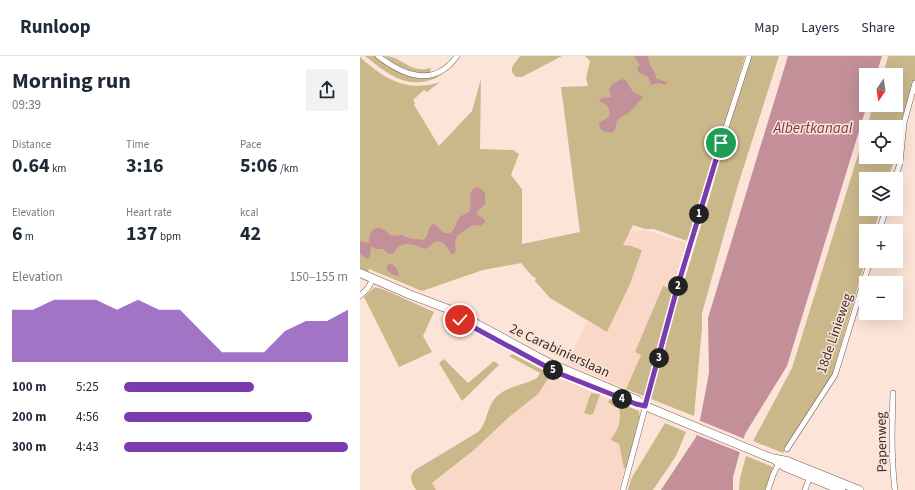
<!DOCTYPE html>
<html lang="en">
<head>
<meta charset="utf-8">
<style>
  :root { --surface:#fff; --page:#f2f2f3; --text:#1f2937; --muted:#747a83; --line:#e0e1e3; --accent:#7b3aae }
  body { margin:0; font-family:"Source Sans 3",sans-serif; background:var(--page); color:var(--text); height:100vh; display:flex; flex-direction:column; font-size:15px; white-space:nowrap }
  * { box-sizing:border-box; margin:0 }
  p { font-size:13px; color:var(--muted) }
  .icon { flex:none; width:22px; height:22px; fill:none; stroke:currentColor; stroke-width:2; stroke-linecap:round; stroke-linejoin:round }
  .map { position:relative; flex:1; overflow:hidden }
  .sheet { display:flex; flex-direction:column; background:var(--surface); width:360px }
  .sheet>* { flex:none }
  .needle { width:26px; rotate:193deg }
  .buttons { position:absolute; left:499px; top:12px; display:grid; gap:8px }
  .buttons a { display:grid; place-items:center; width:44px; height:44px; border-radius:0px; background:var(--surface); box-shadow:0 4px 16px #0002; font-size:20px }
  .pin { position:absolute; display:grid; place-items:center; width:34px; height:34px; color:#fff; margin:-17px; border:2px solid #fff; border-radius:50%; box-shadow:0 1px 4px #0007 }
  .km { position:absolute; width:20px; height:20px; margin:-10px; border-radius:50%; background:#222; color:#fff; font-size:11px; line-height:20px; text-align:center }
  .round { display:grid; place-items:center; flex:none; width:42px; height:42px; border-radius:0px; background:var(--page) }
  .overview { display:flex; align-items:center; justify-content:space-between; height:68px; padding:0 12px }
  h1 { font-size:22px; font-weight:700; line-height:30px }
  .figures { display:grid; grid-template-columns:repeat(3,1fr); gap:6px; height:68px; padding:4px 12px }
  .figures div { display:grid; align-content:center }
  .figures b { font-size:20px; font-weight:700 }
  .figures small { font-size:11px; font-weight:400 }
  .figures p { font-size:11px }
  .chart { height:112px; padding:8px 12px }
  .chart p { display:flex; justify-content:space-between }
  .chart svg { width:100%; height:72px; margin-top:4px; fill:var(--accent); opacity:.7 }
  ul { padding:0 12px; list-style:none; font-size:13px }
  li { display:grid; grid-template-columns:64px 48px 1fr; align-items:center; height:30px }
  li i { height:10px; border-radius:5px; background:var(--accent) }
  header { display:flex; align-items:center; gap:24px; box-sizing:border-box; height:56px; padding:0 20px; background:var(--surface); border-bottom:1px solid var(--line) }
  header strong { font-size:19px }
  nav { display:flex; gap:22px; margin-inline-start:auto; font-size:14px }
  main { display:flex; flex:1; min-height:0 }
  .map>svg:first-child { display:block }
  .built { fill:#f9d8c8 }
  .green { fill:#cab88b }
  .water { fill:#c38f98 }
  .pier { fill:#fde4d8 }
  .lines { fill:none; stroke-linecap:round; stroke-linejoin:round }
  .minor-casing { stroke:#745f55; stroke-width:6 }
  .primary-casing { stroke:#745f55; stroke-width:9 }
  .minor { stroke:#fff; stroke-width:5 }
  .primary { stroke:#fff; stroke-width:8 }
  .route-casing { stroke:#fff; stroke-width:8 }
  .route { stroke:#7b3aae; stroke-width:5 }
  .labels { text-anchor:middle; stroke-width:3; stroke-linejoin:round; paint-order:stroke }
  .street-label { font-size:14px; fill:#392f2b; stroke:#fde4d8 }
  .water-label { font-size:15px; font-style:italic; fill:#7a3746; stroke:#fde4d8 }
</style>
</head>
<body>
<header>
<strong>Runloop</strong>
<nav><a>Map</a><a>Layers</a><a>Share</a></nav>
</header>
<main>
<section class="sheet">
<div class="overview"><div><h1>Morning run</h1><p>09:39</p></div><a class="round"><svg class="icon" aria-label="share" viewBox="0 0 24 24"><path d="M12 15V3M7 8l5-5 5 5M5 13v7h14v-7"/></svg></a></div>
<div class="figures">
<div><p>Distance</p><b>0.64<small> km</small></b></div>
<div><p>Time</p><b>3:16</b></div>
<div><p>Pace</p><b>5:06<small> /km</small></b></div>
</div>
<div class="figures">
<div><p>Elevation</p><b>6<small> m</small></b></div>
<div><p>Heart rate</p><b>137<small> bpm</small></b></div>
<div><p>kcal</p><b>42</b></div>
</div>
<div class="chart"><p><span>Elevation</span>150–155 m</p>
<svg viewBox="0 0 160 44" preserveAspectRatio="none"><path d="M0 44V12L10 12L20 6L30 6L40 6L50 12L60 6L70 12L80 12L90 25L100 38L110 38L120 38L130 25L140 19L150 19L160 12V44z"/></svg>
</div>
<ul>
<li><b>100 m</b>5:25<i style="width:58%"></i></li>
<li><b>200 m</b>4:56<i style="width:84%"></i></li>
<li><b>300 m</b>4:43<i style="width:100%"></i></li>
</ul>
</section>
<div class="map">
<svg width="555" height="434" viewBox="0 0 555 434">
  <rect width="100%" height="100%" fill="#fde4d8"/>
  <!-- built -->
  <path class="built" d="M285,174l42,13 -15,46 -9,-2 -28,65 6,3 -15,34 -59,-26 20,-42 20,11 35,-82 -11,-4 -8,-1 1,-5 3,-6 6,-3z
    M191,318l89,40 -21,76h-183l-4,-6 42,-34 76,-72z"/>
  <!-- green -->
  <path class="green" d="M5,0h10l12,8 38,14 15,-2c-31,16 -51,-1 -75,-20z
    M24,0c19,0 24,18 47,12l-1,5c-18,2 -32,-6 -46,-17z
    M160,0h42l-40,21h-6l-4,-5v-5z
    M225,0h160l-23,77 -35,108 -33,-12h-9l-12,-4 -10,20 8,1 11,4 -12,34 -23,48 -57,-34 -15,-17 1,-3 -4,-2 -11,-13 -38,7 -61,21 -53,-22 -3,6 -6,-4v-214c24,22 47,36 80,25l-13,10 -3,-2 -11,10 2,3 -1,2 25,41 33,-35 9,-32 -1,70 33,1 6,4 -8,21 11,14v55l58,-12 -19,-145 27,-1 -2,-8 4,-17z
    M388,0h31l-41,129 -36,128v16l-8,87 -68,-27 15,-34 -6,-3 28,-66 18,6 28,-93z
    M528,0h27v30l-19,66v-25h-29l6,-22h23v-30h-13z
    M506,73v28h29l-7,22h-22v30h14l-6,22h-8v27l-33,114 -7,15 -43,66 -30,-12 39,-73z
    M15,231l10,3 49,22 -11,24 9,16 -33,15 -35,-70z
    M152,298l39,20 -13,20 -29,23 -35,33 -42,33 4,7h-20c-4,-7 -8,-13 -1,-20l63,-38c9,-8 8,-21 15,-31 10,-15 30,-15 44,-23l3,-5 -31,-17z
    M84,303l24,24 26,-22 5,4 -37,36 -23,-38z
    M231,337l9,1 -7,20 -3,1 -6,-2z
    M250,343l29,12 1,8 -12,50 -4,-1 -5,-24 -8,-4c1,-4 3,-5 5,-8 4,-8 5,-16 3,-24l-6,-2 -5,-4z
    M305,367l21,9 -10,24 -23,34h-25l3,-11z
    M386,400l27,11 -7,23h-27l1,-12z"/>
  <!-- water -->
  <path class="water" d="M274,0h14c0,10 8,15 8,22l10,4 1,3 -9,-2 -7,2 -3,-8 -10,-5 -1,-3 3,-4z
    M428,0h94l-6,19h-10l1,30 -80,261 -42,68 -12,43v13h-72l35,-53 5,-22 8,-42 -1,-55z
    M262,23c7,1 6,8 12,13 2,2 6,2 9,5l-13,15 -7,4 -6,4 -2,9 -2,3c-6,1 -13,-1 -14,-7l1,-3 9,-5c2,-10 -2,-12 -9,-16l-1,-2 12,-2 -2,-7 3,-6z
    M116,131l6,2 3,4v11l-8,8 -1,2 8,5 1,3 -5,4 -7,-1 -15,10 -3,6 1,9 -2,4h-3c-3,-6 -9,-17 -18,-11 -3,2 -4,4 -8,6 -8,-3 -17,-8 -26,-3 -3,2 -4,6 -6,8h-4l-6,-5h-7l-5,-3 -1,10 -2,3 -8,-5v-13l9,2c-1,-9 5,-20 15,-13 4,2 5,5 8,6l10,-1 6,3 8,1 7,1 3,-2 4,-12 3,-2c7,1 6,8 12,9 11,2 10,-10 14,-15 3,-3 8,-5 11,-7 2,-9 -3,-19 6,-24z
    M30,208c6,1 8,6 9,12l-7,-2 -5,-4v-5z"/>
  <!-- pier -->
  <path class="pier" d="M338,364l47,19 -3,14 -48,-19z"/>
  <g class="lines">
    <defs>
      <path id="minor" d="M18,0c26,20 56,32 79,0
        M535,123l5,-16 4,-40 11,-40
        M519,175l7,-22
        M0,240l8,-8 5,-9
        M533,337c-1,33 -2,65 2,97
        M427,393l48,-74 35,-114
        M263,434l55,-205 43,-142 28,-87
        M408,434l5,-15 7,-14
        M445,434l5,-14"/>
      <path id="primary" d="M0,217l51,22 40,15 98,53 88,37 8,6 126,52 16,3 72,29
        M412,402l13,9 56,23"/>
    </defs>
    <!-- minor casing -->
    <use href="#minor" class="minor-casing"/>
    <!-- primary casing -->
    <use href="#primary" class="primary-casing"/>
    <!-- minor -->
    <use href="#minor" class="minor"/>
    <!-- primary -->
    <use href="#primary" class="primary"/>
  </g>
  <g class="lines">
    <defs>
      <path id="route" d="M100,264l98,53 78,31 9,2 33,-121 43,-142"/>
    </defs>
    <!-- route casing -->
    <use href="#route" class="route-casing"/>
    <!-- route -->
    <use href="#route" class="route"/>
  </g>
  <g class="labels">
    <!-- street labels -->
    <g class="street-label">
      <text transform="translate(474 277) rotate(-71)" y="5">18de Linieweg</text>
      <text transform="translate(200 294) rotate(25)" y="5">2e Carabinierslaan</text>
      <text transform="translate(521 386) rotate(-91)" y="5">Papenweg</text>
    </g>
    <!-- water labels -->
    <g class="water-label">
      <text x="453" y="77">Albertkanaal</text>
    </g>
  </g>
</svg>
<div class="buttons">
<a><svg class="needle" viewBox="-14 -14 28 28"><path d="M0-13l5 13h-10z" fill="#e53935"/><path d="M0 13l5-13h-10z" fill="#747a83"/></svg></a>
<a><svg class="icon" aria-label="locate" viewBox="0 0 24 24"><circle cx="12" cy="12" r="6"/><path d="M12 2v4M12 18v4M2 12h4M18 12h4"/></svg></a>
<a><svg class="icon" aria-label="layers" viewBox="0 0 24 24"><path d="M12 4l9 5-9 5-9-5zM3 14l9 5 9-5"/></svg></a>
<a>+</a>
<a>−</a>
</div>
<div class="pin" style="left:361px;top:87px;background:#1e9e55"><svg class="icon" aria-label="arrive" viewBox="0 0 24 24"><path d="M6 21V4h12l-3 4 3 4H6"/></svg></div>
<div class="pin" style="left:100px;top:264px;background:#d93025"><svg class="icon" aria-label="check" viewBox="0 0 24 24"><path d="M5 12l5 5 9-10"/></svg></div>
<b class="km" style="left:339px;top:158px">1</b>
<b class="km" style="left:318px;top:230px">2</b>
<b class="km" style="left:299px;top:302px">3</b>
<b class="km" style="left:262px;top:343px">4</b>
<b class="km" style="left:193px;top:314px">5</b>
</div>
</main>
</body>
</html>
